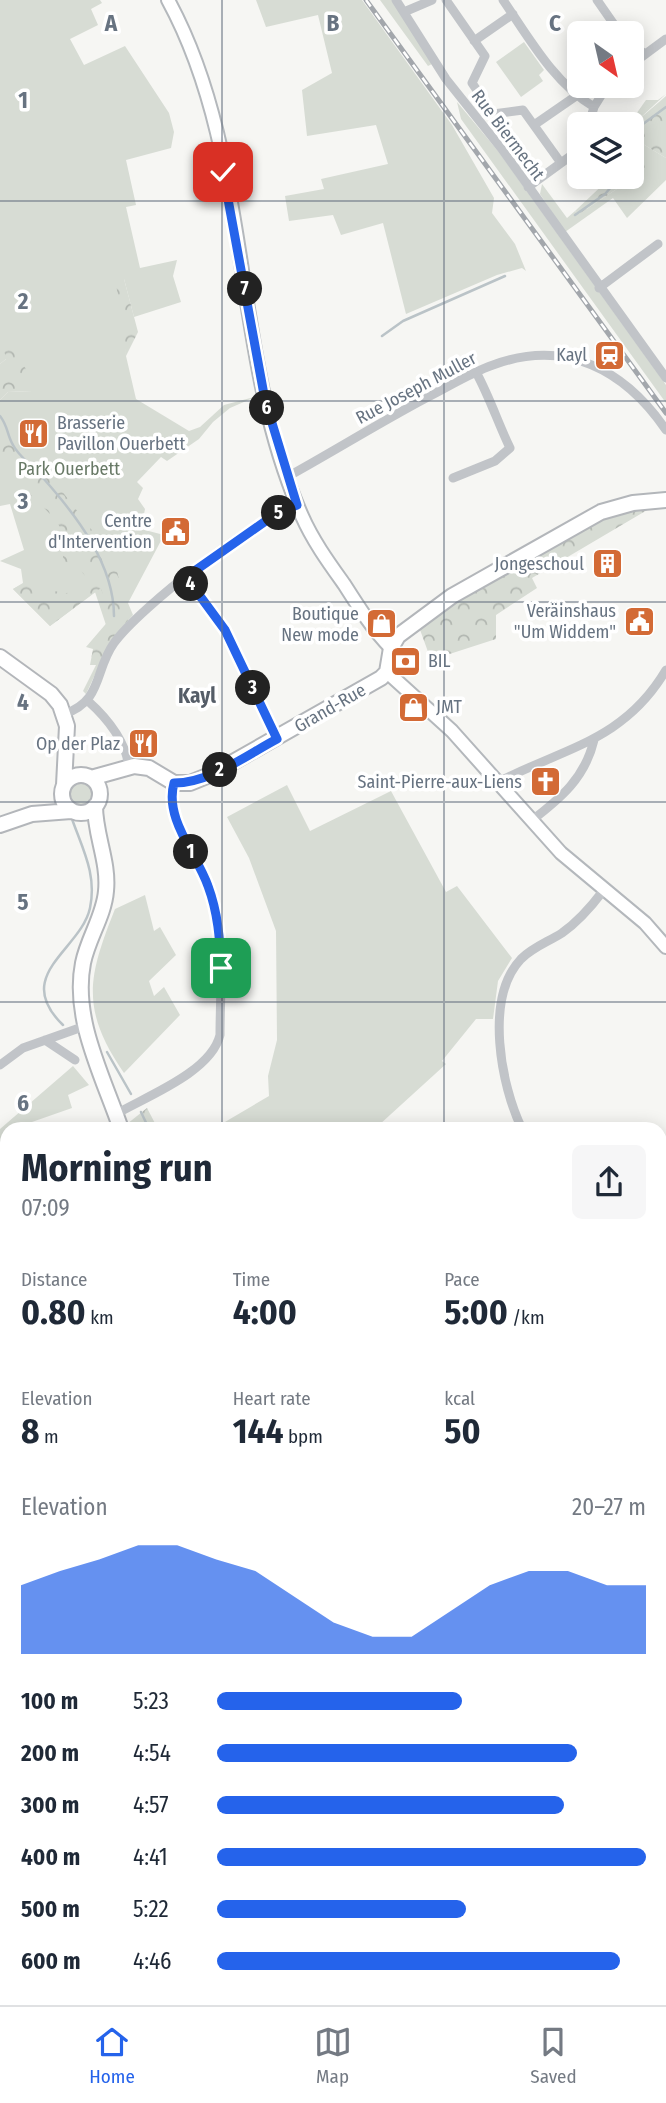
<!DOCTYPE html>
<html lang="en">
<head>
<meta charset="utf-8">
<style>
  :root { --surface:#fff; --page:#f6f6f7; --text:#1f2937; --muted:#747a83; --line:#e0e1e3; --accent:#2563eb }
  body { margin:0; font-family:"Fira Sans Condensed",sans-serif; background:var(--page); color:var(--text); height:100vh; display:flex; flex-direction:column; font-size:26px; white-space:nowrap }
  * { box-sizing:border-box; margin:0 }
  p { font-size:23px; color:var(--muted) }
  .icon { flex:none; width:38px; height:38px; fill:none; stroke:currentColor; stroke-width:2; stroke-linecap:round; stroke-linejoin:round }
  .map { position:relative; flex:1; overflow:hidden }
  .drawer { position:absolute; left:0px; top:1122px; width:667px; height:884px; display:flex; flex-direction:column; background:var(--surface); border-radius:21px 21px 0 0; box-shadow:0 4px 18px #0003 }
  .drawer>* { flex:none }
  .needle { width:46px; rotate:146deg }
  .fabs { position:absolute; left:567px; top:21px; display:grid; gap:14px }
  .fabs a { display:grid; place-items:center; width:77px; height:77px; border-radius:10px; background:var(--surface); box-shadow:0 4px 18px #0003; font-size:35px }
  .pin { position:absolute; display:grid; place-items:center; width:60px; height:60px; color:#fff; margin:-30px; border-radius:14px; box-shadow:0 4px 10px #0006 }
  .km { position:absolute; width:35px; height:35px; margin:-18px; border-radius:50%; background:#222; color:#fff; font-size:19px; line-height:35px; text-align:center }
  .round { display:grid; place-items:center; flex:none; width:74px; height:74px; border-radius:10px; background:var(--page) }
  .summary { display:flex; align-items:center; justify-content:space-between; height:119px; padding:0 21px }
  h1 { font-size:38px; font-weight:700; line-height:52px }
  .stats { display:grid; grid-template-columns:repeat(3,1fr); gap:10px; height:119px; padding:7px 21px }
  .stats div { display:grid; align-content:center }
  .stats b { font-size:35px; font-weight:700 }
  .stats small { font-size:19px; font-weight:400 }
  .stats p { font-size:19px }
  .chart { height:196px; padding:14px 21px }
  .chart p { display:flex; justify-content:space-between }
  .chart svg { width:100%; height:126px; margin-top:7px; fill:var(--accent); opacity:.7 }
  ul { padding:0 21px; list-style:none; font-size:23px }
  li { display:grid; grid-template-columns:112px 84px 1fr; align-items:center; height:52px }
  li i { height:18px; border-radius:9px; background:var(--accent) }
  .menu { display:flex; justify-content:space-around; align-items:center; height:98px; border-top:2px solid var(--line); background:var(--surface); font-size:19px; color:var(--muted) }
  .menu a { display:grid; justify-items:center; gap:4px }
  .menu .current { color:var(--accent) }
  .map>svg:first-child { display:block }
  .green { fill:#d7dcd4 }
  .forest { fill:url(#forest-crowns) }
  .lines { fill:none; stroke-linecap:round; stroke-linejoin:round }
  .stream { stroke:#bac3c7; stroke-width:2.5 }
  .secondary-casing { stroke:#b4b8bc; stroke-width:16 }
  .primary-casing { stroke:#b3b6ba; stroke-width:18 }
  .street { stroke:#c1c4c8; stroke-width:9 }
  .secondary { stroke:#fff; stroke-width:12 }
  .primary { stroke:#fff; stroke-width:14 }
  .rail-casing { stroke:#a3a7ac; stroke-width:5 }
  .rail { stroke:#fff; stroke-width:2.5; stroke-dasharray:8; stroke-linecap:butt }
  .route-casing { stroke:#fff; stroke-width:14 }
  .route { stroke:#2563eb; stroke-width:9 }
  .grid { fill:none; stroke:#677381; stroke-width:2; stroke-opacity:0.55 }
  .labels { text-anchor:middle; stroke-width:7; stroke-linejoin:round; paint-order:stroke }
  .street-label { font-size:18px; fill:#677381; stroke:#fff }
  .poi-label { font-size:18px; fill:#677381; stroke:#fff; text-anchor:end }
  .park-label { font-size:18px; fill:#687966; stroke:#fff }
  .quarter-label { font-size:21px; font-weight:bold; fill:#555d67; stroke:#fff }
  .grid-label { font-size:23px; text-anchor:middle; font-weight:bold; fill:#677381; stroke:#fff; stroke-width:7; stroke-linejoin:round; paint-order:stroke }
</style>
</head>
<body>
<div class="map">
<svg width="666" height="2005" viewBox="0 0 666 2005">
  <defs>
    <pattern id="forest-crowns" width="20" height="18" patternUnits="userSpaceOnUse" patternTransform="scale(1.75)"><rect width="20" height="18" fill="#d7dcd4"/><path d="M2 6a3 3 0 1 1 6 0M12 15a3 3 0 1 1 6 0" fill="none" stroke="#b2b7b1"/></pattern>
  </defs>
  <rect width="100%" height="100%" fill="#f6f6f3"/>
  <!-- green -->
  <path class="green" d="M0,0h100l2,3 -11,6 7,16 -28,14 14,26 41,-19 44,67 5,19 -3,16 -45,12 10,45 -10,2 14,61 37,-8 -4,16 8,26 -47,15 -10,-38 2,77 10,43 53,32 11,-4 24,-22 34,-9 -28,12 -17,14 -14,17 -32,22 -6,-4 -24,25 6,6 -5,11 7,10 -4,20 23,6 -36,68 5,12 -22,25 -16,-48 -45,34 -37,-37 10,-6 -2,-14 -21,-8 24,-11 -14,-46 -10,2v-106l8,-8 24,-1 -26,-32 -6,5z
    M256,0h106l90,125 42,73 -2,15 23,31 11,27 -4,-3 -25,7 -91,39 -23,-91 -42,12 -8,-20 -44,6 -4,-25 39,-7 -3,-10 67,-15 -12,-39 -69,11 -5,-46 30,-17 -14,-58 -52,12z
    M380,0h16l36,64 -4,2z
    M524,42l20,28 -5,5 4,6 -22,16 -25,-35z
    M666,94l-28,26 -5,18 33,20v22l-39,38 -14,-20 -48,34 -25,-38 2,-10 25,34 8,-7 4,3 59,-39 3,-25 -9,-6v-20h-3l17,-24h12z
    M457,102l41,49 168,234v18l-205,-284z
    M68 795a12 12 0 1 1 24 0a12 12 0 1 1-24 0Z
    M287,785l23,46 81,-40 55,101 11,-6 55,72 -14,23 -5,38h-17l-34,42 4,3 -67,61 1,4h-167l56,-33 -1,-20 9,-36 -1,-109 -27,-73 -22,-41z
    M145,895l9,36 6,-4 16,28 -27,26 5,15 10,-9 16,28 -56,58c-44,-64 -36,-96 -9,-164z
    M73,1066l16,19 -21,10 4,13 -40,14 2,7h-27v47l-7,3v-50z
    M7,1316v682h263l1,7h-271v-688z
    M660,1347l6,20v638h-238v-6l232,-1z"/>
  <!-- forest -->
  <path class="forest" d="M666,96v62l-33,-20 5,-18z
    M632,144l9,6 5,16 -8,9 -59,39 -4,-3 36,-34h21z
    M124,279l14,53 -12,24 -10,-73z
    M10,341l25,44 -3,6 -24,1 -8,8v-36l6,-5 -3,-14z
    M11,425l97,126 9,20 11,49 -17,20 -25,54 -3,-3 13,-26h-6l3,-16 -7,-2 24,-28 -9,-31 -51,38 -37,-37 18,-10 5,12 10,6 9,-6 10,3 24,-14 -9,-10 -16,-9c-3,-10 0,-29 -6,-37 -22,-31 -58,-43 -58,-87z
    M654,506l-122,72 5,10 -41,27v24l-65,21 -12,-33c62,-41 162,-111 235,-121z
    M147,1108l11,21h-29l-2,-5z"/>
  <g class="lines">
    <!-- stream -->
    <path class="stream" d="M632,165l11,-41 23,-17
      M575,215l30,-21 15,-17
      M382,336l21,-15 102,-45
      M0,416c8,10 7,19 13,29 6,12 21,22 30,33 33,37 71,86 71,138
      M63,1025c-52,-50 18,-75 27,-117 7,-33 -7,-58 -18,-89
      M107,1052l24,42
      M141,1112l8,17
      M660,1690l6,-4
      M347,1998l1,7
      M561,1998v7"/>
    <defs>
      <path id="secondary" d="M168,0c86,158 61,353 134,516 11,25 27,47 42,68 14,22 29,46 47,64
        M387,672l65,59 109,122 84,70 21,24"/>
      <path id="primary" d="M0,657l51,37 9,11 7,21 -3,59
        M62 794a19 19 0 1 1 38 0a19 19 0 1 1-38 0Z
        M91,778l43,-12 15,2 25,15h16l22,-9 169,-96 6,-6 4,-24 7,-12 54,-40 149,-84 32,-9 33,-3
        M95,806c0,29 14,56 11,85 -2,25 -18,47 -23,72 -11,56 20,113 38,166
        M0,825l32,-11 39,-3
        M329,1998l1,7"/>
    </defs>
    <!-- secondary casing -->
    <use href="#secondary" class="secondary-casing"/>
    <!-- primary casing -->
    <use href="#primary" class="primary-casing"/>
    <!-- street -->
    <path class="street" d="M396,0l50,79 55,69 165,230
      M446,0l39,56 -13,27 21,31 30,-4 38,53
      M503,0c26,38 51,83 91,107
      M597,0l23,33
      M404,12l28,-12
      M474,41l39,-27
      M632,44l13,10
      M632,64l34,-25
      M589,124l5,-17 13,-21
      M534,125l42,-29
      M528,187l44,-32 7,-9
      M599,288l59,-44
      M287,477c47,-26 92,-54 139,-79 22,-11 44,-25 67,-33 73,-27 132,5 173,65
      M453,478l42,-17 15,-13c-12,-25 -20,-50 -34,-76
      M186,577l39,53 52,109
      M88,701c19,17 37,40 41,65
      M64,714c39,-13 30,-43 50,-71 26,-36 141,-125 183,-138
      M496,783c68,-35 128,-42 170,-113
      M531,821c30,-23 54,-43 63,-81
      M45,1040l30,20
      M0,1065l23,-17 62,-22
      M116,1114c31,-18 95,-42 104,-79 0,-51 7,-107 -14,-156 -13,-29 -41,-63 -32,-96
      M522,1129c-21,-43 -38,-131 -1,-170 12,-12 27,-17 41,-26 17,-12 29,-26 41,-42
      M660,1182l6,-2
      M660,1298l6,2"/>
    <!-- secondary -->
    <use href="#secondary" class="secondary"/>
    <!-- primary -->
    <use href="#primary" class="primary"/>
    <defs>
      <path id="rail" d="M366,0l300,413"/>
    </defs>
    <!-- rail casing -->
    <use href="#rail" class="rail-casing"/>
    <!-- rail -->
    <use href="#rail" class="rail"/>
  </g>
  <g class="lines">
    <defs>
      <path id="route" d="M221,968c-1,-29 -3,-55 -13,-82 -11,-32 -44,-67 -34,-103 36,0 71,-27 103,-44l-52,-109 -39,-53 91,-64 20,-8 -32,-105 -42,-228"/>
    </defs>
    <!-- route casing -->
    <use href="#route" class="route-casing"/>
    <!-- route -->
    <use href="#route" class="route"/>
  </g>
  <!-- grid -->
  <path class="grid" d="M222,0v1129M444,0v1129M0,201h666M0,401h666M0,602h666M0,802h666M0,1002h666M0,1203h7M660,1203h6M0,1404h7M660,1404h6M0,1604h7M660,1604h6M0,1805h7M660,1805h6M222,1998v7M444,1998v7"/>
  <!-- icons -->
  <defs>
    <symbol id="station-square" viewBox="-11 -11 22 22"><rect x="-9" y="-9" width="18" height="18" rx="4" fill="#d36a35" stroke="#fff"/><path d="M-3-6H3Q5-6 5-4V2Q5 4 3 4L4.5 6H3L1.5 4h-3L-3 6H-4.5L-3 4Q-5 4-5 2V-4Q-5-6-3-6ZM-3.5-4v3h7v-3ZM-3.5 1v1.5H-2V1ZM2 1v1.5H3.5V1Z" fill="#fff"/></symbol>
    <symbol id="restaurant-square" viewBox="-11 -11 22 22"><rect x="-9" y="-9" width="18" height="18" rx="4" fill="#d36a35" stroke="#fff"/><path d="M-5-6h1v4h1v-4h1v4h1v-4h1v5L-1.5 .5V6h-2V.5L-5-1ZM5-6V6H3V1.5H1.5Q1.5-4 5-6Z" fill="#fff"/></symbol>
    <symbol id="civic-square" viewBox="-11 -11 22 22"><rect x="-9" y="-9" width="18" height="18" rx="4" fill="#d36a35" stroke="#fff"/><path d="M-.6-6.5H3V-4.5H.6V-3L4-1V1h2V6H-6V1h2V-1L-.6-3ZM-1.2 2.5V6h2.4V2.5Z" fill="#fff"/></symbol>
    <symbol id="building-square" viewBox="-11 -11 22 22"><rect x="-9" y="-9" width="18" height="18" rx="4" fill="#d36a35" stroke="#fff"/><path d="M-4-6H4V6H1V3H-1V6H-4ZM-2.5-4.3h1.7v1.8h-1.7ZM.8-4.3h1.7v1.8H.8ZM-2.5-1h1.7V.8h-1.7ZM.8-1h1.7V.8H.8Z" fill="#fff"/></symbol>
    <symbol id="shop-square" viewBox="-11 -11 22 22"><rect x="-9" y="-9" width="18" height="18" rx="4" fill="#d36a35" stroke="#fff"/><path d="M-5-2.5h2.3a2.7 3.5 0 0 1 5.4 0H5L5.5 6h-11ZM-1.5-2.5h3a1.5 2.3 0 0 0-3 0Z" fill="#fff"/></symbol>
    <symbol id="bank-square" viewBox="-11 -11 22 22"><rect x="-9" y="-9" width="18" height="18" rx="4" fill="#d36a35" stroke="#fff"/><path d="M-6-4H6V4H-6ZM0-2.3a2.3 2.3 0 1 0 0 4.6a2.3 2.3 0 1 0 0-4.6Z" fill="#fff"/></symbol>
    <symbol id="church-square" viewBox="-11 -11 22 22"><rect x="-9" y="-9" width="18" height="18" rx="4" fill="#d36a35" stroke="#fff"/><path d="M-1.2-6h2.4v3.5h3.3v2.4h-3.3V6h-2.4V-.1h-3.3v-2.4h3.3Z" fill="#fff"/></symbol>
  </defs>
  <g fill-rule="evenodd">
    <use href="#station-square" x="592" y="338" width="35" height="35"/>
    <use href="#restaurant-square" x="16" y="416" width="35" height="35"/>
    <use href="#civic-square" x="158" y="514" width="35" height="35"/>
    <use href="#building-square" x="590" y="546" width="35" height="35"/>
    <use href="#civic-square" x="622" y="604" width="35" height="35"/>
    <use href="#shop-square" x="364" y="606" width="35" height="35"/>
    <use href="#bank-square" x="388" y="644" width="35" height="35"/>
    <use href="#shop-square" x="396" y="690" width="35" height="35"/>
    <use href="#restaurant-square" x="126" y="726" width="35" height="35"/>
    <use href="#church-square" x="528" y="764" width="35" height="35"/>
  </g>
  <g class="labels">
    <!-- street labels -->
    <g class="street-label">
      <text transform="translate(508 135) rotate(53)" y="6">Rue Biermecht</text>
      <text transform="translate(416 388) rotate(-28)" y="6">Rue Joseph Muller</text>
      <text transform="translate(330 708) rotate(-30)" y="6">Grand-Rue</text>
    </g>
    <!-- poi labels -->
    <g class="poi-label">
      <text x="587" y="361">Kayl</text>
      <text x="57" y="429" text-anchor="start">Brasserie<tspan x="57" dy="21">Pavillon Ouerbett</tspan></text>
      <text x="152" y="527">Centre<tspan x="152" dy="21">d'Intervention</tspan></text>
      <text x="584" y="570">Jongeschoul</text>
      <text x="616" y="617">Veräinshaus<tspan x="616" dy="21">"Um Widdem"</tspan></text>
      <text x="359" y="620">Boutique<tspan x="359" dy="21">New mode</tspan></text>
      <text x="428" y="667" text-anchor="start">BIL</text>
      <text x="436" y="713" text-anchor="start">JMT</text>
      <text x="120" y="750">Op der Plaz</text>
      <text x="522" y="788">Saint-Pierre-aux-Liens</text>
    </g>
    <!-- park labels -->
    <g class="park-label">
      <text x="69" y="475">Park Ouerbett</text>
    </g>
    <!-- quarter labels -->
    <g class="quarter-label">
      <text x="197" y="703">Kayl</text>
    </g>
  </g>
  <g class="grid-label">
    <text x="111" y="31">A</text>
    <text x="333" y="31">B</text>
    <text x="555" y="31">C</text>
    <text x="23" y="108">1</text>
    <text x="23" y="309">2</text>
    <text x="23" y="509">3</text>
    <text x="23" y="710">4</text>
    <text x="23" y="910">5</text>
    <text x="23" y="1111">6</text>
  </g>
</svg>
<div class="fabs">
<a><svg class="needle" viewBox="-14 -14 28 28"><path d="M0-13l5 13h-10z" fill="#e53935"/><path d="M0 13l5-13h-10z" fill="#747a83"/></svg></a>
<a><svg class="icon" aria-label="layers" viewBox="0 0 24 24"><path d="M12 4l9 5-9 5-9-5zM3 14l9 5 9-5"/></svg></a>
</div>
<div class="pin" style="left:221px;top:968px;background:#1e9e55"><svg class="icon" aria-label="arrive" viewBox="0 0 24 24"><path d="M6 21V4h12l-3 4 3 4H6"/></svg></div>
<div class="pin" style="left:223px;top:172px;background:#d93025"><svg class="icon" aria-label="check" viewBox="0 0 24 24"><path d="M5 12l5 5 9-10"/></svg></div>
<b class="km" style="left:191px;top:852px">1</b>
<b class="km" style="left:220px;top:770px">2</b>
<b class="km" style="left:253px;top:688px">3</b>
<b class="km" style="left:191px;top:584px">4</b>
<b class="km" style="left:279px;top:513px">5</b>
<b class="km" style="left:267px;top:408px">6</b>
<b class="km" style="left:245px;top:289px">7</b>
<section class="drawer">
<div class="summary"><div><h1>Morning run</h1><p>07:09</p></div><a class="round"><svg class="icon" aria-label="share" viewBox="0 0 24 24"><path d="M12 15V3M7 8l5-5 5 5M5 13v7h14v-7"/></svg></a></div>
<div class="stats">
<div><p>Distance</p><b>0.80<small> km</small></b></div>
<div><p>Time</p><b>4:00</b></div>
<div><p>Pace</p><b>5:00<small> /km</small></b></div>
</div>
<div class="stats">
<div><p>Elevation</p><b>8<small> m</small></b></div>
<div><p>Heart rate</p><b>144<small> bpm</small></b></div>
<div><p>kcal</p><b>50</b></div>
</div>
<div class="chart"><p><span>Elevation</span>20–27 m</p>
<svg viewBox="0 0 160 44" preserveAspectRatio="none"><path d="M0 44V20L10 15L20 11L30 6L40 6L50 11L60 15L70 24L80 33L90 38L100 38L110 29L120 20L130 15L140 15L150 20L160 20V44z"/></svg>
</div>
<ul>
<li><b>100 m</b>5:23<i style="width:57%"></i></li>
<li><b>200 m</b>4:54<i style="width:84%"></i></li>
<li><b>300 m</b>4:57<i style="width:81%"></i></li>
<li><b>400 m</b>4:41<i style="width:100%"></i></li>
<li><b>500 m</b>5:22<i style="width:58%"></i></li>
<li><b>600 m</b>4:46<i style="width:94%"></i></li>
</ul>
</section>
</div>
<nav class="menu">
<a class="current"><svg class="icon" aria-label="home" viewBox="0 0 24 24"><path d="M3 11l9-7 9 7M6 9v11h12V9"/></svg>Home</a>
<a><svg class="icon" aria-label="map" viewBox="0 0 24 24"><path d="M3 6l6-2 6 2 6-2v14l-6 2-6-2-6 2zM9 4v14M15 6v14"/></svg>Map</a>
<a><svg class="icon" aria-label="saved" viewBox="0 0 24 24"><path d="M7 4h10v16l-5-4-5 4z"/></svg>Saved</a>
</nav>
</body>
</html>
